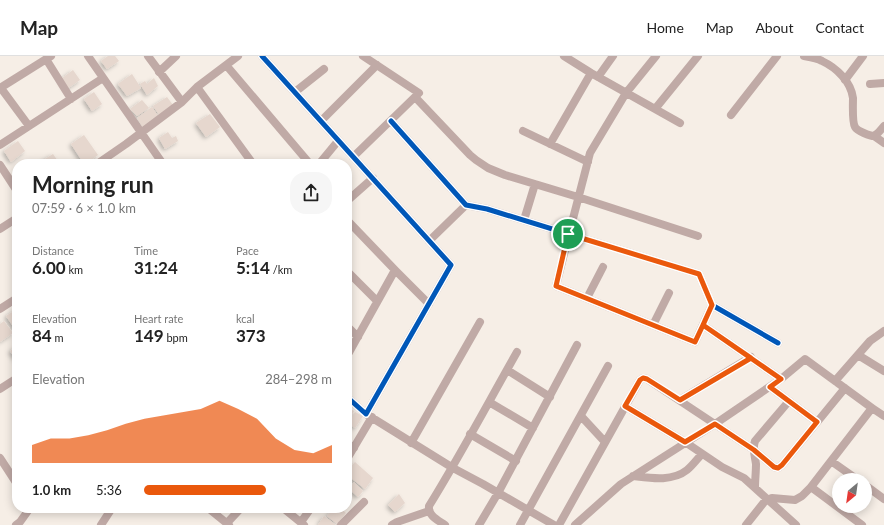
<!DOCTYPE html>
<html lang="en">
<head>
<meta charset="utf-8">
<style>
  :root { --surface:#fff; --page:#f6f6f6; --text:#222; --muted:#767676; --line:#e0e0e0; --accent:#ea580c }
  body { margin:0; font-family:Lato,sans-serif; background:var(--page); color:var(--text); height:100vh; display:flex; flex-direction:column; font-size:15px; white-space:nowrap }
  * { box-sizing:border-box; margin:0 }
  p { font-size:13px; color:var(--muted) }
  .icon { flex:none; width:22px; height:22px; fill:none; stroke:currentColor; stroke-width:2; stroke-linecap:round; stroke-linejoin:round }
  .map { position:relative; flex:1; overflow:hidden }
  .panel { position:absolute; left:12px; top:103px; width:340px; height:354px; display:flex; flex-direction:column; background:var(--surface); border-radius:16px; box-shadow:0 2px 10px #0003 }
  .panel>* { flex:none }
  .needle { width:26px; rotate:209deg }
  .controls { position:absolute; left:832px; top:417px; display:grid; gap:8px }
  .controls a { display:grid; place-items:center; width:40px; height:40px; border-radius:50%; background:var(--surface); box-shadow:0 2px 10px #0003; font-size:20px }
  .pin { position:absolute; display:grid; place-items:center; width:34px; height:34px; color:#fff; margin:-17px; border:2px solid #fff; border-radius:50%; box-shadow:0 1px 4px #0007 }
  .round { display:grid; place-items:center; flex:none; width:42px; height:42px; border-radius:16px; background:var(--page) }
  .headline { display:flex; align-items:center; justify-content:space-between; height:68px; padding:0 20px }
  h1 { font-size:22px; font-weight:700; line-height:30px }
  .stats { display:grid; grid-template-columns:repeat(3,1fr); gap:6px; height:68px; padding:4px 20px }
  .stats div { display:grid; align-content:center }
  .stats b { font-size:17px; font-weight:700 }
  .stats small { font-size:11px; font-weight:400 }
  .stats p { font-size:11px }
  .chart { height:112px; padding:8px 20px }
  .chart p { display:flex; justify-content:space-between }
  .chart svg { width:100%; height:72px; margin-top:4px; fill:var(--accent); opacity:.7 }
  ul { padding:0 20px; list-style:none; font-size:13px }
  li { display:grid; grid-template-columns:64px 48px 1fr; align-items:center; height:30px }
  li i { height:10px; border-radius:5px; background:var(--accent) }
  header { display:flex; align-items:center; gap:24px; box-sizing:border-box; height:56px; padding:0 20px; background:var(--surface); border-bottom:1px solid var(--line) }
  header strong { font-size:19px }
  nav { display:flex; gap:22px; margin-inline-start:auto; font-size:14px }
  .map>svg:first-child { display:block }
  .building { fill:#e6d7ce; filter:url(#shadow) }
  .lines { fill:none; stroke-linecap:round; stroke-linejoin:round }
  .minor { stroke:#c0aaa6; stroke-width:8 }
  .cycleway-casing { stroke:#fff; stroke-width:8 }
  .cycleway { stroke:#0057b8; stroke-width:5 }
  .route-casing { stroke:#fff; stroke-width:8 }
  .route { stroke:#ea580c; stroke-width:5 }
</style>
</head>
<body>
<header>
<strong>Map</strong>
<nav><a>Home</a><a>Map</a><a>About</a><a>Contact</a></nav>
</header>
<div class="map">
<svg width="884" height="469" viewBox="0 0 884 469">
  <defs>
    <filter id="shadow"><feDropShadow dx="-2" dy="2" stdDeviation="2" flood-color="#0004"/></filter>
  </defs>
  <rect width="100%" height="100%" fill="#f6eee6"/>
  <!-- building -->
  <path class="building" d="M108,0h7l4,5 -12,8 -6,-8z
    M73,14l7,10 -13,9 -6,-10z
    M132,18l9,14 -14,8 -9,-12z
    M154,22l4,8 -11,9 -7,-11 5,-3 2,3z
    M94,36l8,12 -10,7 -8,-12z
    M167,41l6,8 -14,10 -6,-9z
    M142,44l7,8 -12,8 -7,-7z
    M152,51l7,10 -16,11 -6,-10z
    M210,58l10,13 -14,10 -10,-14z
    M168,76l4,6 4,-2 2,5 -13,8 -6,-11z
    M84,79l14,20 -13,9h-1l-13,-20z
    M18,85l7,10 -14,11 -7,-11z
    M53,98l7,10h-23z
    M17,253v23l-11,-16z
    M4,265l9,12 -13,9v-18z
    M17,290v15l-7,-10z
    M347,351l7,4 -7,12z
    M355,356l8,4 -8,12 -7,-5z
    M355,406l18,16 -8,11 -18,-14v-4z
    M354,426l9,9 -5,6 -9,-8z
    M399,438l6,9 -10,9 -7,-7z
    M334,452h6l6,5 -9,11 -10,-8z
    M324,460l12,9h-18z"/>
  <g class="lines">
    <!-- minor -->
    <path class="minor" d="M88,0l75,108
      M148,0l34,46
      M262,0l189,209 -85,149 -19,-17
      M564,0l27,17 89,50
      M656,0l-30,37 -36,60 -21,81 -13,52 139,56 17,-37
      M804,0c6,1 13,2 18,5 15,7 29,21 31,37 0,7 -1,24 2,29 2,4 15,9 19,9l4,-3 6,-7
      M46,3l25,40
      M226,9l84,99
      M159,16l17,-16
      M598,21l15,-21
      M845,24l18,-24
      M870,28l14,-1
      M197,31l56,77
      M0,32l51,-32
      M1,32l28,38
      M295,36l29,-23
      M415,41l55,58 6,5 12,8 17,7 73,22 120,39
      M655,53l43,-53
      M731,59l46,-59
      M321,65l56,-56
      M391,65l75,84 21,4 212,65 13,31 66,38
      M523,75l65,31
      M874,80l10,7
      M550,88l41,-71
      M0,89l103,-67
      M353,101l66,-64 -56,-37
      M97,108l29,-20 56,-42 15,-15 41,-31
      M319,108l19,-23
      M0,109l17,26
      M347,145l26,-23
      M347,164l48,50
      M524,164l11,-36
      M0,173l17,-11
      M429,185l37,-36
      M347,215l30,30
      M587,242l16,-31
      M0,253l17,-11
      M653,269l16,-32
      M347,270l11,11
      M858,299l26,16
      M347,300l48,-86 34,34
      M507,314l43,27
      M781,323l24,-20 67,49
      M835,325l35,-40 14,-10
      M770,331l47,35
      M0,333l17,-11
      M680,344l71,-43
      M489,346l44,26
      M625,350l60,36 37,25 22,11 52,47
      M366,358l87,54 30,16 71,41
      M581,360l24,26
      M470,378l46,27
      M347,387l7,5
      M411,387l69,-121
      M0,402l17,26
      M347,403l25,-42
      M831,405l27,19
      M633,420c17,2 39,6 54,-6 6,-5 10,-11 15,-16
      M865,429l19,14
      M755,431c0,-7 1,-15 1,-23 -1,-8 -4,-15 -1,-23l34,-40
      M811,431l51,38
      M208,452l21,17
      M283,452l21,17
      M301,466l10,-14
      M227,467l14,-15
      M16,469l4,-3 10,-14
      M101,469l11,-17
      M341,469l23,-23
      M392,469l5,-3 32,-11
      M445,469c-7,-5 -17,-9 -16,-19 31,-50 59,-103 88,-154
      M479,469l19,-32 79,-148
      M520,469l88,-159
      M559,469l81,-145 3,-2 4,1 107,71 20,17 4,1 4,-3 63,-77
      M575,469l46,-41 94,-60 66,-45 -78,-54
      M746,469l19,-24 7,-3 23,2 7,-4 9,-9 61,-79 12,8"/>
    <defs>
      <path id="cycleway" d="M262,0l189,209 -85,149 -19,-17
        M391,65l75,84 21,4 212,65 13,31 66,38"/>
    </defs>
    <!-- cycleway casing -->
    <use href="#cycleway" class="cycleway-casing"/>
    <!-- cycleway -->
    <use href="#cycleway" class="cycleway"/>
  </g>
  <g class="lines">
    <defs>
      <path id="route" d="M568,178l131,40 13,31 -9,20 48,33 -71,42 -33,-21 -4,-1 -3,2 -15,26 60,36 30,-18 39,26 20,17 4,1 4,-3 35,-43 -47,-35 11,-8 -78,-54 -8,17 -139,-56 12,-52"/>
    </defs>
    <!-- route casing -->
    <use href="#route" class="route-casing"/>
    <!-- route -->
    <use href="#route" class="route"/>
  </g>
</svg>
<div class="controls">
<a><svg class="needle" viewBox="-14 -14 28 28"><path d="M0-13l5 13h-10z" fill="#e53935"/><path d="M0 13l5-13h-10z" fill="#767676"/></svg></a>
</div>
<div class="pin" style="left:568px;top:178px;background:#1e9e55"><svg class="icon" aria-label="arrive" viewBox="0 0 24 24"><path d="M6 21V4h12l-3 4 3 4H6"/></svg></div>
<section class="panel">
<div class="headline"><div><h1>Morning run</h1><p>07:59 · 6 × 1.0 km</p></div><a class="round"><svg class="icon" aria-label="share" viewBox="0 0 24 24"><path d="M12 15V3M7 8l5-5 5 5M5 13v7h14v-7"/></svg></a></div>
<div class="stats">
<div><p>Distance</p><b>6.00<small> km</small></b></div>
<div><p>Time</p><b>31:24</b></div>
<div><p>Pace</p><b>5:14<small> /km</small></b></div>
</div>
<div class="stats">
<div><p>Elevation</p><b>84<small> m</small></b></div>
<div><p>Heart rate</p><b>149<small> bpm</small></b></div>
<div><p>kcal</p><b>373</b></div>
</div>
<div class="chart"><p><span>Elevation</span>284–298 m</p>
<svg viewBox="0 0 160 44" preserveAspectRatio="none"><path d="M0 44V33L10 29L20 29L30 27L40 24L50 20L60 17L70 15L80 13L90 11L100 6L110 11L120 17L130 29L140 36L150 38L160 33V44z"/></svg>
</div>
<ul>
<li><b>1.0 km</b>5:36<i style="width:65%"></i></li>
</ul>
</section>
</div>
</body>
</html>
